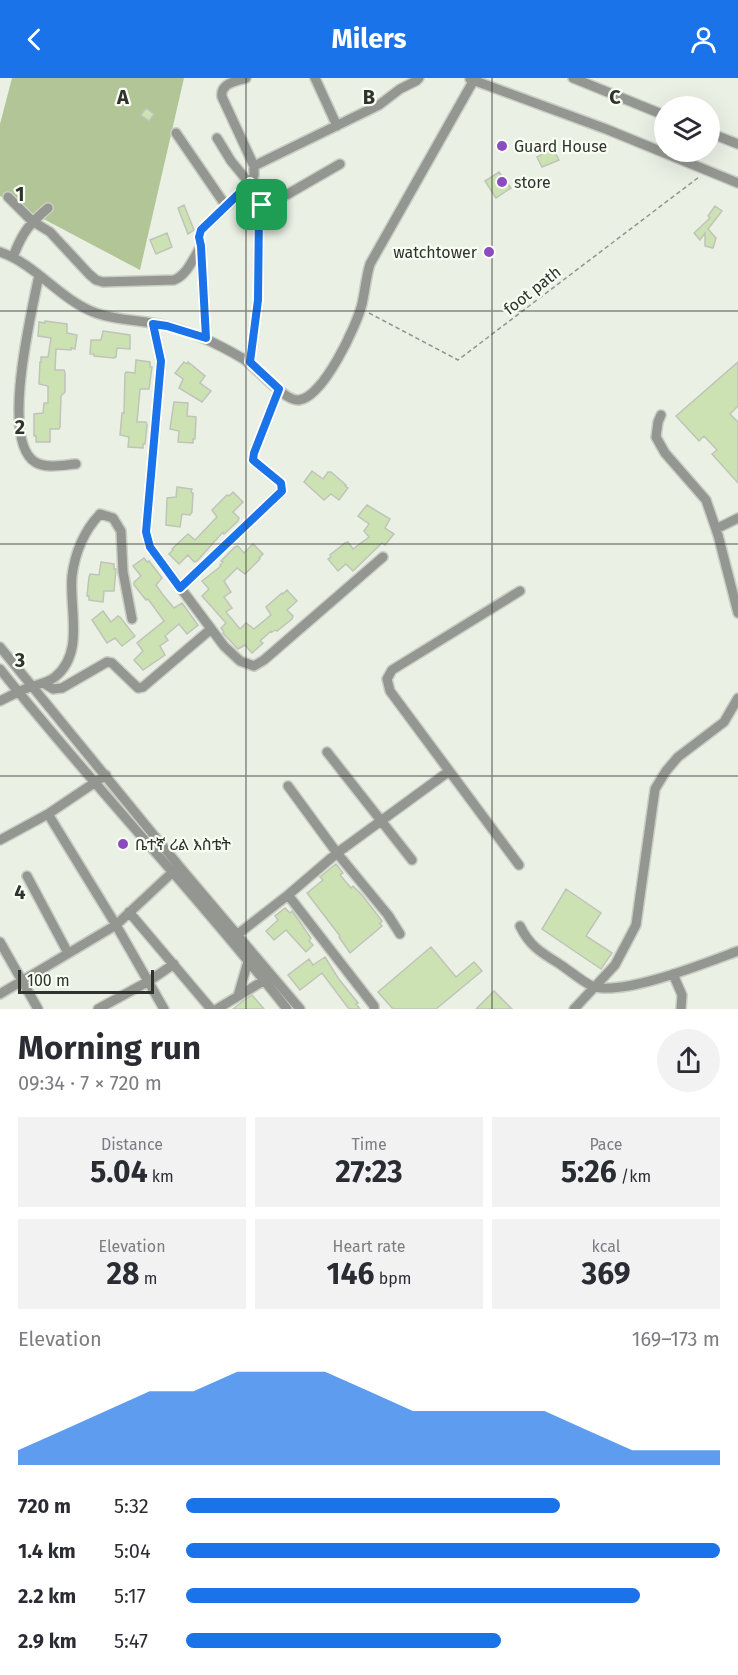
<!DOCTYPE html>
<html lang="en">
<head>
<meta charset="utf-8">
<style>
  :root { --surface:#fff; --page:#f2f2f3; --text:#2b2b33; --muted:#7c7c81; --accent:#1a73e8 }
  body { margin:0; font-family:"Fira Sans","Noto Sans Ethiopic",sans-serif; background:var(--page); color:var(--text); height:100vh; display:flex; flex-direction:column; font-size:22px; white-space:nowrap }
  * { box-sizing:border-box; margin:0 }
  p { font-size:20px; color:var(--muted) }
  .icon { flex:none; width:33px; height:33px; fill:none; stroke:currentColor; stroke-width:2; stroke-linecap:round; stroke-linejoin:round }
  .map { position:relative; height:931px; overflow:hidden }
  .drawer { display:flex; flex-direction:column; background:var(--surface); flex:1 }
  .drawer>* { flex:none }
  .controls { position:absolute; left:654px; top:18px; display:grid; gap:12px }
  .controls a { display:grid; place-items:center; width:66px; height:66px; border-radius:50%; background:var(--surface); box-shadow:0 6px 24px #0002; font-size:30px }
  .scale { position:absolute; left:18px; bottom:15px; width:136px; box-sizing:border-box; padding-left:6px; border:3px solid #30322d; border-top:0; font-size:16px; line-height:21px; white-space:nowrap; color:#30322d; -webkit-text-stroke:4px #f8fef2; paint-order:stroke }
  .pin { position:absolute; display:grid; place-items:center; width:51px; height:51px; color:#fff; margin:-26px; border-radius:12px; box-shadow:0 3px 9px #0006 }
  .round { display:grid; place-items:center; flex:none; width:63px; height:63px; border-radius:32px; background:var(--page) }
  .headline { display:flex; align-items:center; justify-content:space-between; height:102px; padding:0 18px }
  h1 { font-size:33px; font-weight:700; line-height:45px }
  .stats { display:grid; grid-template-columns:repeat(3,1fr); gap:9px; height:102px; padding:6px 18px }
  .stats div { display:grid; align-content:center; border-radius:0px; background:var(--page); text-align:center }
  .stats b { font-size:30px; font-weight:700 }
  .stats small { font-size:16px; font-weight:400 }
  .stats p { font-size:16px }
  .chart { height:168px; padding:12px 18px }
  .chart p { display:flex; justify-content:space-between }
  .chart svg { width:100%; height:108px; margin-top:6px; fill:var(--accent); opacity:.7 }
  ul { padding:0 18px; list-style:none; font-size:20px }
  li { display:grid; grid-template-columns:96px 72px 1fr; align-items:center; height:45px }
  li i { height:15px; border-radius:8px; background:var(--accent) }
  header { display:flex; justify-content:space-between; align-items:center; height:78px; padding:0 18px; background:var(--accent); color:#fff; font-size:27px; font-weight:700 }
  .map>svg:first-child { display:block }
  .forest { fill:#b1c597 }
  .building { fill:#cde2b3; stroke:#bfc4b9; stroke-width:1.5 }
  .lines { fill:none; stroke-linecap:round; stroke-linejoin:round }
  .minor-casing { stroke:#c9cec4; stroke-width:12 }
  .path { stroke:#91958d; stroke-width:1.5; stroke-dasharray:4.5 3; stroke-linecap:butt }
  .minor { stroke:#949691; stroke-width:9 }
  .route-casing { stroke:#fff; stroke-width:12 }
  .route { stroke:#1a73e8; stroke-width:8 }
  .grid { fill:none; stroke:#30322d; stroke-width:1.5; stroke-opacity:0.55 }
  .poi-dot { fill:#8d4bc0; stroke:#f8fef2; stroke-width:2 }
  .labels { text-anchor:middle; stroke-width:4.5; stroke-linejoin:round; paint-order:stroke }
  .poi-label { font-size:16px; fill:#30322d; stroke:#f8fef2; text-anchor:start }
  .street-label { font-size:16px; fill:#30322d; stroke:#f8fef2 }
  .grid-label { font-size:20px; text-anchor:middle; font-weight:bold; fill:#30322d; stroke:#f8fef2; stroke-width:4.5; stroke-linejoin:round; paint-order:stroke }
</style>
</head>
<body>
<header><svg class="icon" aria-label="back" viewBox="0 0 24 24"><path d="M15 5l-7 7 7 7"/></svg>Milers<svg class="icon" aria-label="person" viewBox="0 0 24 24"><circle cx="12" cy="8" r="4"/><path d="M4 21q1-7 8-7t8 7"/></svg></header>
<div class="map">
<svg width="738" height="931" viewBox="0 0 738 931">
  <rect width="100%" height="100%" fill="#ebf0e5"/>
  <!-- forest -->
  <path class="forest" d="M12,0h172l-44,192 -140,-74v-72z"/>
  <!-- building -->
  <path class="building" d="M146,30l8,6 -5,7 -8,-6z
    M553,70l6,12 -17,7 -5,-10z
    M499,94l12,16 -15,10 -11,-17z
    M184,127l10,25 -6,4 -10,-26z
    M715,128l7,5 -14,18 8,9 -3,10 -8,-2v-13l-5,7 -6,-7 16,-15 -2,-2z
    M167,155l5,14 -16,7 -6,-14z
    M45,243l22,3v9l10,2 -2,14 -4,-1v2l-15,-1 -1,21h9l1,3v19l-4,4 -1,31 -1,2h-9v13h-14v-6h-2v-22l9,-1 1,-10h4v-17l-9,-2 1,-22h1v-5h7l3,-19 -13,-2 1,-14 6,1z
    M103,253l27,4v14l-13,-1 -1,9 -2,1 -20,-2v-2h-4l1,-14h10z
    M136,282l14,2v5h2l-3,22h-9l-3,33h9l1,3 -2,19h-2v4l-15,-1 1,-10 -9,-2 2,-22h2l1,-39 1,-2 9,1z
    M184,284l3,2 1,-2 17,14 -5,7 11,8 -9,11 -23,-14 4,-9 -8,-6z
    M738,284v44l-8,8 8,8v61l-26,-29 5,-4 -13,-14 -5,5 -23,-25z
    M174,324l14,1 -1,13 9,1 -1,22h-2v4l-15,-1 1,-11 -9,-2z
    M312,393l11,8 5,-7h3l15,13 -1,1 3,2 -9,12 -8,-6 -7,6 -20,-18z
    M177,409l15,2 -1,3 2,1 -1,19 -2,3 -8,-1 -2,13 -14,-2 1,-27 9,-1z
    M233,414l10,10 -10,10 6,6 -1,3 -14,13 -1,-2 -26,29 -3,1 -6,-7 -9,9 -10,-10 4,-4 -1,-1 16,-15 7,6 22,-23 -5,-7 15,-15 2,1z
    M367,427l23,14 -5,9 9,6 -9,11 -3,-2 -29,28 -7,-7 -8,7 -10,-12 3,-2 -1,-2 15,-12 3,-1 5,7 16,-12 -5,-6 5,-7 -11,-8z
    M253,466l10,10 -4,4 1,1 -15,15 -8,-6 -13,13 7,11 -7,5 8,11 -6,4 14,17 6,-6 8,6 17,-14 -5,-8 16,-14 1,1 4,-4 10,11 -10,9 6,6 -1,3 -15,12 -2,-1 -3,2 -1,-1 -11,10 3,2 -11,10 -7,-8 -7,4 -15,-16 1,-1 -3,-4 5,-5 -24,-27 7,-7 -7,-8 19,-15 -1,-1 3,-3 -2,-1 14,-14 3,-1 6,7z
    M144,480l3,4 2,-1 13,17 -6,7 7,10 11,13 8,-5 16,22 -11,9 -8,-10 -14,12 3,4 -8,6 5,9 -22,15 -9,-10 9,-9 -6,-8 27,-22 -16,-22 -2,1 -12,-15v-3l7,-6 -8,-10z
    M101,484l13,2v5h2l-2,22h-10l-1,11 -14,-2v-4h-2l2,-19 1,-3 9,1z
    M103,533l8,11 7,-6 2,1 15,19 -13,10 -7,-8 -8,5 -15,-23z
    M336,786l7,9 -3,2 11,13 2,-2 9,9 20,26 -2,2 2,3 -32,27 -11,-16 1,-1 -33,-43 16,-13 -3,-3z
    M566,811l35,24 -15,23 26,17 -11,16 -59,-40z
    M285,830l5,5 2,-2 19,27 -2,3 4,4 -7,7 -20,-22 -12,10 -8,-9 12,-11 -3,-4z
    M431,869l25,30 18,-15 8,9 -46,38h-43l-15,-17z
    M325,879l13,21 20,25 -2,1 4,5h-11l-27,-36 -22,17 -12,-15 21,-16 4,6z
    M494,913l18,18h-36z
    M252,917l12,14h-31l10,-8z"/>
  <g class="lines">
    <defs>
      <path id="minor" d="M246,0c-11,4 -26,5 -24,19l32,69v9l-4,9 12,21 -3,5 -1,90 -8,62
        M315,0l22,48
        M573,0l91,37
        M470,1l136,50 132,54
        M176,55l50,73
        M710,55l28,11
        M254,88l125,-61 21,-16 16,-8 3,-3
        M8,119l24,24 18,11 39,42 7,6 7,2 71,-2c13,-5 19,-21 27,-34
        M262,127l26,-11 52,-30
        M0,174c36,12 60,48 96,61 22,8 48,7 71,13 27,6 51,18 75,32 14,8 42,44 57,42 24,-2 58,-75 63,-96 3,-13 4,-27 8,-40l105,-186
        M13,179c9,-24 16,-33 35,-49
        M39,197c-7,36 -39,165 -4,187 12,7 27,3 41,2
        M153,246l8,37 -15,171 4,15 74,99 16,15 14,5 10,-6 119,-103
        M206,260l-5,-92 -2,-9 2,-7 49,-46 -19,-23 -14,-23
        M661,337l-3,7 -2,15 9,16 41,47 12,35 20,78
        M716,451l22,-11
        M180,510l102,-97 -1,-8 -28,-23 1,-7 25,-64
        M0,569l179,219 121,143
        M0,591c92,116 195,223 287,340
        M45,606l8,5 9,-1 45,-26 5,1 26,25 5,-1 68,-58
        M0,623c10,-5 19,-10 30,-14 9,-3 17,-4 25,-10 30,-24 14,-68 17,-101 3,-23 12,-45 28,-62l13,4 8,13 2,41 9,47
        M327,674l85,108
        M288,708l49,67 51,62 12,19
        M48,736l68,111 48,84
        M0,762l48,-26 58,-39
        M519,787l-129,-174 -3,-12 5,-9 128,-79
        M27,798l41,77
        M288,817l86,111v3
        M129,834l82,97
        M520,848c9,19 20,26 38,37 11,7 23,18 34,23 30,11 116,-24 146,-35
        M238,856l50,-39 49,-42 111,-81
        M0,864l38,67
        M673,896l9,21 -1,14
        M0,916l116,-69 60,-56
        M238,918l11,-38
        M98,931l51,-28 25,-17
        M217,931l51,-31
        M574,931l41,-44 21,-40 19,-136 11,-18 12,-14 46,-35 14,-24"/>
    </defs>
    <!-- minor casing -->
    <use href="#minor" class="minor-casing"/>
    <!-- path -->
    <path class="path" d="M369,235l89,47 241,-183"/>
    <!-- minor -->
    <use href="#minor" class="minor"/>
  </g>
  <g class="lines">
    <defs>
      <path id="route" d="M250,105l12,22 -3,5 -1,90 -8,62 29,27 -25,64 -1,7 28,23 1,8 -102,97 -30,-41 -4,-15 15,-171 -8,-37 14,2 39,12 -5,-92 -2,-9 2,-7z"/>
    </defs>
    <!-- route casing -->
    <use href="#route" class="route-casing"/>
    <!-- route -->
    <use href="#route" class="route"/>
  </g>
  <!-- grid -->
  <path class="grid" d="M246,0v931M492,0v931M0,233h738M0,466h738M0,698h738"/>
  <!-- markers -->
  <g class="poi-dot">
    <circle cx="502" cy="68" r="6"/>
    <circle cx="502" cy="104" r="6"/>
    <circle cx="489" cy="174" r="6"/>
    <circle cx="123" cy="766" r="6"/>
  </g>
  <g class="labels">
    <!-- poi labels -->
    <g class="poi-label">
      <text x="514" y="74">Guard House</text>
      <text x="514" y="110">store</text>
      <text x="477" y="180" text-anchor="end">watchtower</text>
      <text x="135" y="772">ቤተኛ ሪል እስቴት</text>
    </g>
    <!-- street labels -->
    <g class="street-label">
      <text transform="translate(532 212) rotate(-38)" y="6">foot path</text>
    </g>
  </g>
  <g class="grid-label">
    <text x="123" y="26">A</text>
    <text x="369" y="26">B</text>
    <text x="615" y="26">C</text>
    <text x="20" y="123">1</text>
    <text x="20" y="356">2</text>
    <text x="20" y="589">3</text>
    <text x="20" y="821">4</text>
  </g>
</svg>
<div class="controls">
<a><svg class="icon" aria-label="layers" viewBox="0 0 24 24"><path d="M12 4l9 5-9 5-9-5zM3 14l9 5 9-5"/></svg></a>
</div>
<div class="scale">100 m</div>
<div class="pin" style="left:262px;top:127px;background:#1e9e55"><svg class="icon" aria-label="arrive" viewBox="0 0 24 24"><path d="M6 21V4h12l-3 4 3 4H6"/></svg></div>
</div>
<section class="drawer">
<div class="headline"><div><h1>Morning run</h1><p>09:34 · 7 × 720 m</p></div><a class="round"><svg class="icon" aria-label="share" viewBox="0 0 24 24"><path d="M12 15V3M7 8l5-5 5 5M5 13v7h14v-7"/></svg></a></div>
<div class="stats">
<div><p>Distance</p><b>5.04<small> km</small></b></div>
<div><p>Time</p><b>27:23</b></div>
<div><p>Pace</p><b>5:26<small> /km</small></b></div>
</div>
<div class="stats">
<div><p>Elevation</p><b>28<small> m</small></b></div>
<div><p>Heart rate</p><b>146<small> bpm</small></b></div>
<div><p>kcal</p><b>369</b></div>
</div>
<div class="chart"><p><span>Elevation</span>169–173 m</p>
<svg viewBox="0 0 160 44" preserveAspectRatio="none"><path d="M0 44V38L10 30L20 22L30 14L40 14L50 6L60 6L70 6L80 14L90 22L100 22L110 22L120 22L130 30L140 38L150 38L160 38V44z"/></svg>
</div>
<ul>
<li><b>720 m</b>5:32<i style="width:70%"></i></li>
<li><b>1.4 km</b>5:04<i style="width:100%"></i></li>
<li><b>2.2 km</b>5:17<i style="width:85%"></i></li>
<li><b>2.9 km</b>5:47<i style="width:59%"></i></li>
</ul>
</section>
</body>
</html>
